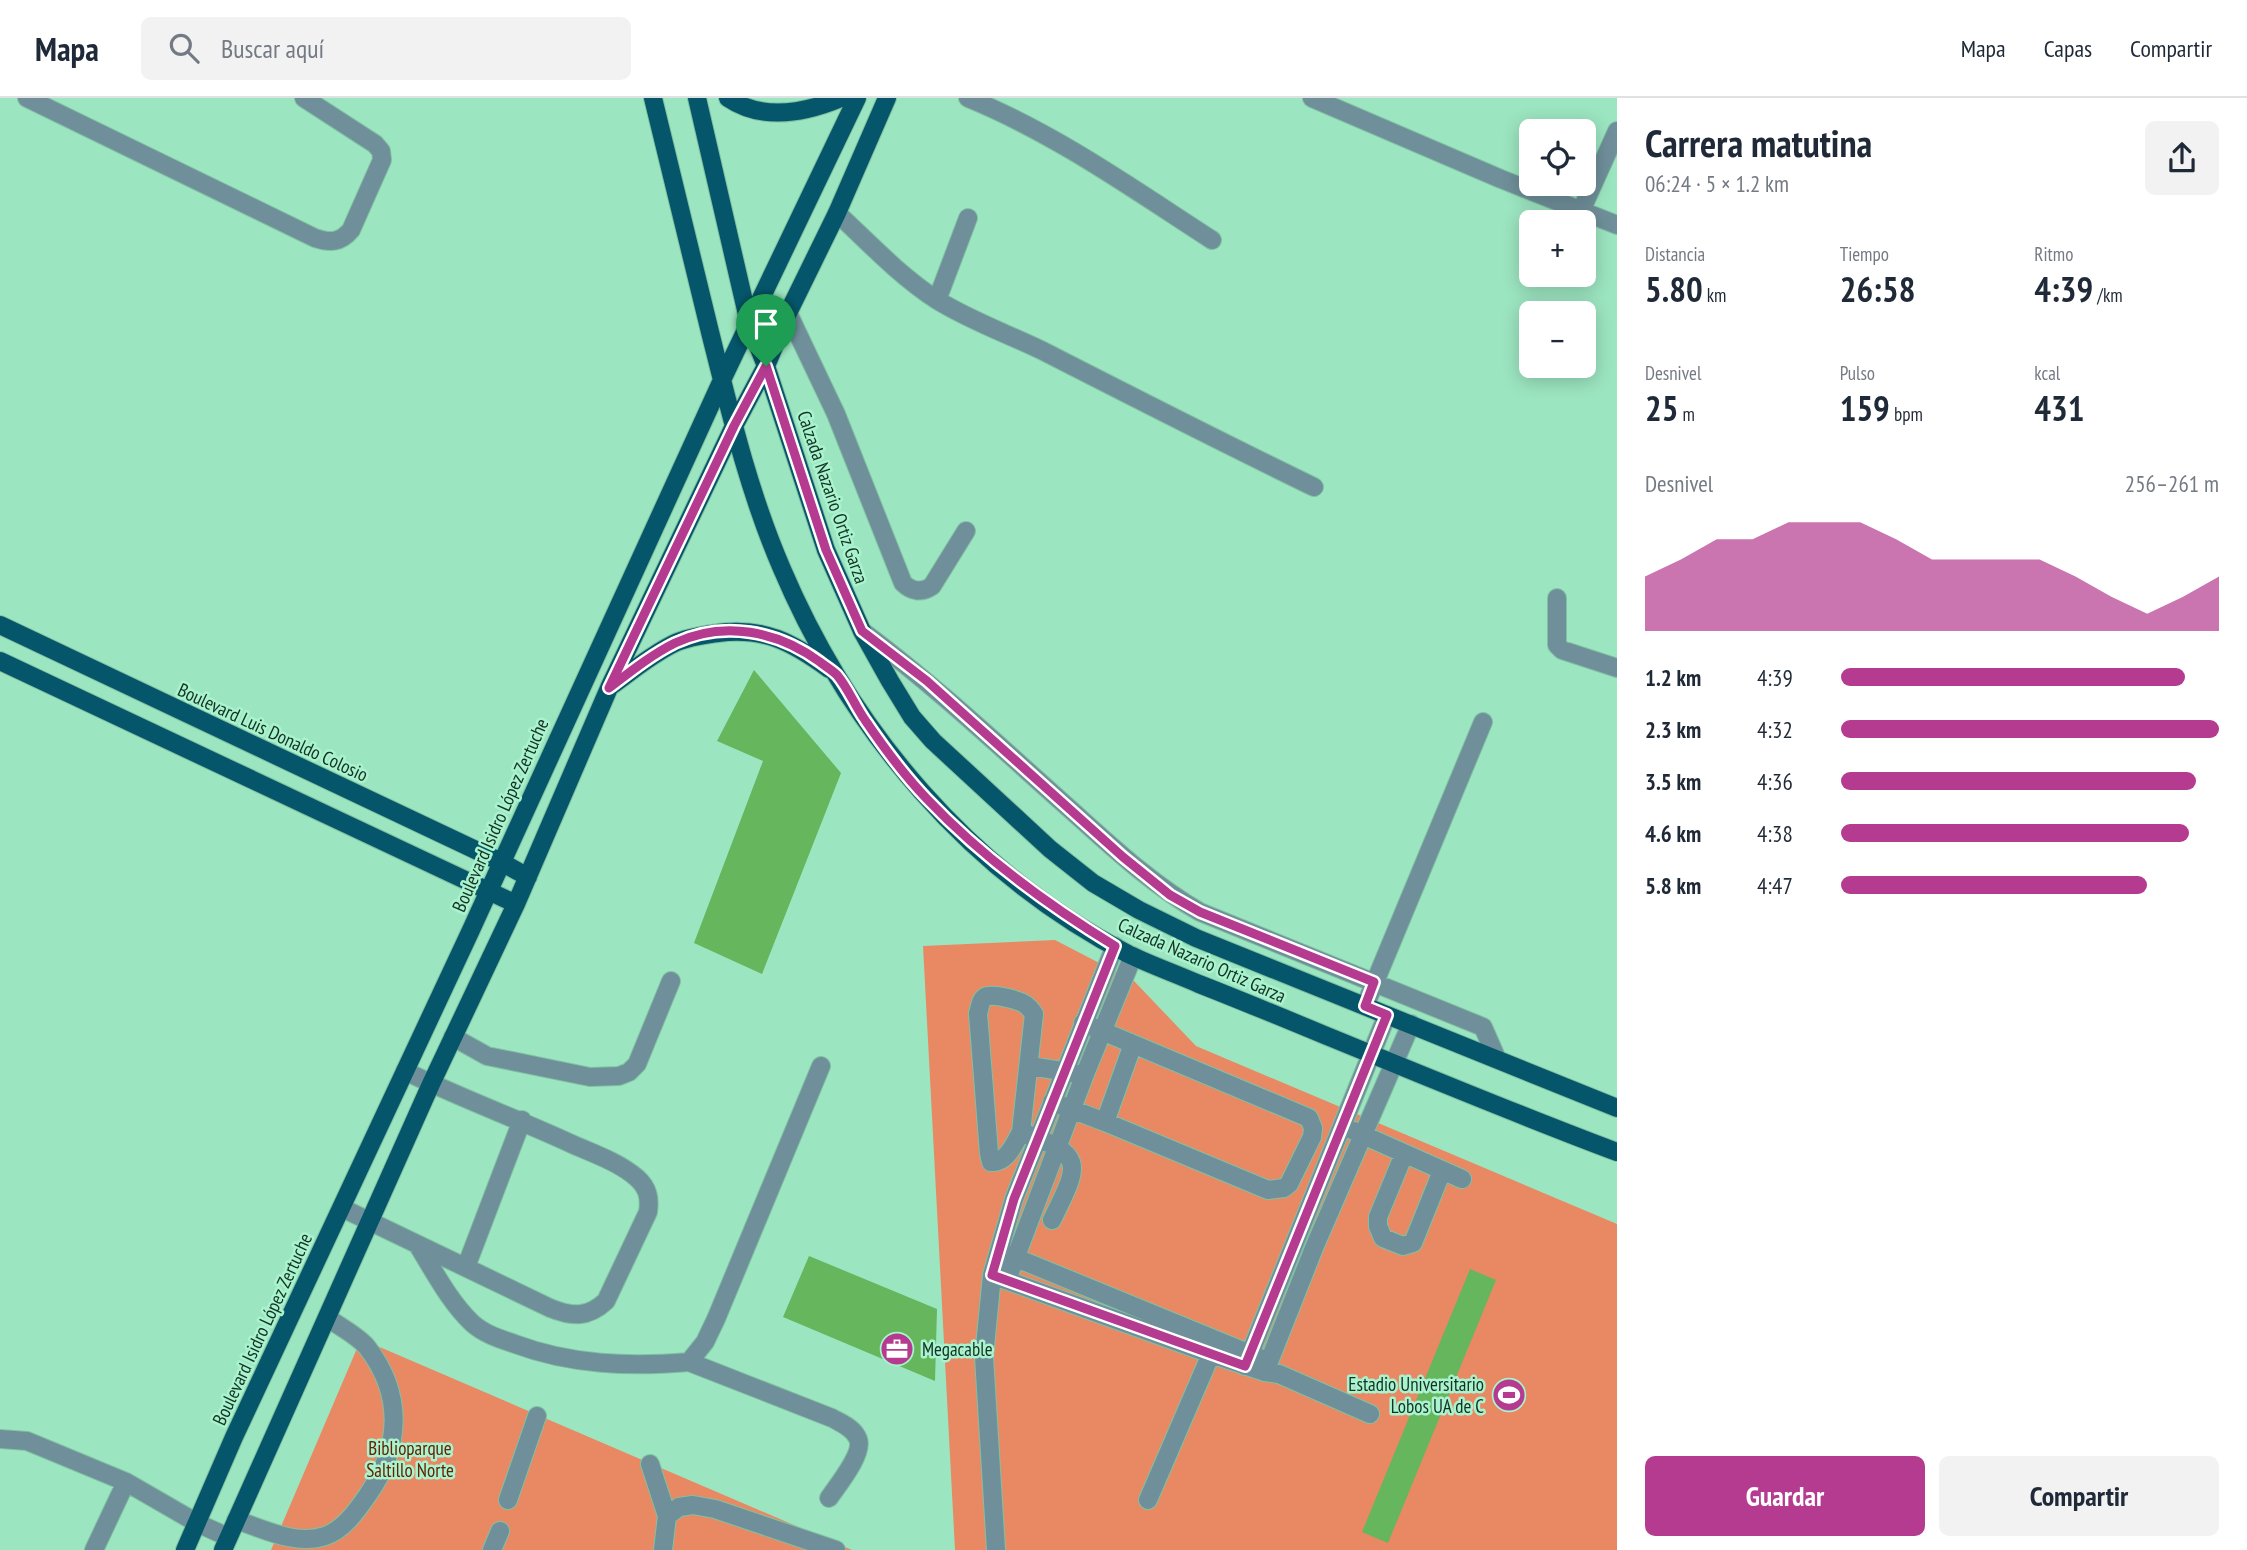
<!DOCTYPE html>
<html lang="es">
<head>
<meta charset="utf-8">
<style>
  :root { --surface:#fff; --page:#f2f2f3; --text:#1f2937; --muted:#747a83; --line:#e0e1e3; --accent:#b43b8f }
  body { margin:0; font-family:"PT Sans Narrow",sans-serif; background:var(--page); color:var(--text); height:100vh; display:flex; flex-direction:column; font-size:26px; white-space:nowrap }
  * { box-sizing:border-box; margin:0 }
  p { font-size:23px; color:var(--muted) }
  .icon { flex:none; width:38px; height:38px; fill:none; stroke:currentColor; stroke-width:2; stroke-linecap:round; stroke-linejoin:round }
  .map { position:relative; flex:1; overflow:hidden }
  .sheet { display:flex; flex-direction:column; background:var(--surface); width:630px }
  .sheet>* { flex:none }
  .controls { position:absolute; left:1519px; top:21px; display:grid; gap:14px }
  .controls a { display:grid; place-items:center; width:77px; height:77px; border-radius:10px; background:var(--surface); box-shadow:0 4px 18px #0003; font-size:35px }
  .pin { position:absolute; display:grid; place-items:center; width:60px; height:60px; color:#fff; margin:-72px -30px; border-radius:50% 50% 50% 0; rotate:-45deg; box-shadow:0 0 7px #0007 }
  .pin .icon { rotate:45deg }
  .round { display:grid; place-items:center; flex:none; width:74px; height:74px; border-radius:10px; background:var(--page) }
  .head { display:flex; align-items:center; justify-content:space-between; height:119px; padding:0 28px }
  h1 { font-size:38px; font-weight:800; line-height:52px }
  .figures { display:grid; grid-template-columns:repeat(3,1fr); gap:10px; height:119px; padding:7px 28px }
  .figures div { display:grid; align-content:center }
  .figures b { font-size:35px; font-weight:800 }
  .figures small { font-size:19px; font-weight:400 }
  .figures p { font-size:19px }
  .chart { height:196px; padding:14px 28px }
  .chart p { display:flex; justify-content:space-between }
  .chart svg { width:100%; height:126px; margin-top:7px; fill:var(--accent); opacity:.7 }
  .button { display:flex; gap:14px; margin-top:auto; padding:14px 28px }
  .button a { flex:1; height:80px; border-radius:10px; background:var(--accent); color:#fff; font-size:28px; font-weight:800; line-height:80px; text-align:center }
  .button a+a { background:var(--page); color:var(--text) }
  ul { padding:0 28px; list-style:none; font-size:23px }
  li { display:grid; grid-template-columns:112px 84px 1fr; align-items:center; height:52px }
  li i { height:18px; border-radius:9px; background:var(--accent) }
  header { display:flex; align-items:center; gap:42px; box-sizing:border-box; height:98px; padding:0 35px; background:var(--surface); border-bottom:2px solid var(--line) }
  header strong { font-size:33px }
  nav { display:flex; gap:38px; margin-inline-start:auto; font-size:24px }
  .search { width:490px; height:63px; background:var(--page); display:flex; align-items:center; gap:18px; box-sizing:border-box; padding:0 24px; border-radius:10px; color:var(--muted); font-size:26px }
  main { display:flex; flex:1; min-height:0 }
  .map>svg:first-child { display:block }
  .green { fill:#e88964 }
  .building { fill:#65b65d }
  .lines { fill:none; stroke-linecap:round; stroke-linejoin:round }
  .minor-casing { stroke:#81c1a2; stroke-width:20 }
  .major-casing { stroke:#81c1a2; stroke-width:20 }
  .minor { stroke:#6f8f9a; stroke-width:18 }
  .major { stroke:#05566a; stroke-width:18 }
  .route-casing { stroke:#fff; stroke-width:14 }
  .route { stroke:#b43b8f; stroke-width:9 }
  .labels { text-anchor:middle; stroke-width:5; stroke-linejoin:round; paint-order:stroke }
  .street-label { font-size:19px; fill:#143224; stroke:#a9f3ce }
  .poi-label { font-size:19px; fill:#143224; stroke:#a9f3ce; text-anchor:start }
  .park-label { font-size:19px; fill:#652100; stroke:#a9f3ce }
</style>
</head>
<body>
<header>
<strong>Mapa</strong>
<div class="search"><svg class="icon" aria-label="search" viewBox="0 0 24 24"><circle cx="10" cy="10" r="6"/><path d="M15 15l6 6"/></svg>Buscar aquí</div>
<nav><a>Mapa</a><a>Capas</a><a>Compartir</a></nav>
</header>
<main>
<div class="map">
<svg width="1617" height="1452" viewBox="0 0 1617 1452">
  <rect width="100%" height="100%" fill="#9ce5c1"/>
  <!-- green -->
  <path class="green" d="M1055,842l79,41 62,65 421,178v326h-662l-32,-604z
    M361,1241l491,211h-581z"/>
  <!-- building -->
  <path class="building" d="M754,572l87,103 -79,201 -68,-31 69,-182 -46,-20z
    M809,1158l128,53 -2,72 -152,-64z
    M1470,1171l26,11 -108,263 -26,-11z"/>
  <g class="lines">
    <defs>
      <path id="minor" d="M27,0l288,140c15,5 25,5 36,-8l31,-70 -1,-9 -6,-7 -71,-46
        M968,0c88,36 165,91 244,142
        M1312,0l189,81 116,46
        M1581,113l36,-80
        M837,115c32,30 63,63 100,87 34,21 71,34 106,51 90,46 180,92 271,136
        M937,202l31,-82
        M788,215l48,101 67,169c9,9 19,10 29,3l34,-55
        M1557,500v47l5,5 55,18
        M862,533c71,53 135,113 200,171 44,39 87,81 138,110l283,115 14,32
        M1365,908l118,-284
        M453,939l34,19 103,21 29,-1 10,-4 8,-8 34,-83
        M1030,968l44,7
        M1052,1004l53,20 163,68 16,-2 5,-4 23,-47 1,-9 -4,-10 -226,-95
        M1105,1024l28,-78
        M1354,1033l108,48
        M1021,1034c-7,12 -14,31 -30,30l-2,-9 -11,-140c2,-5 2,-13 7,-16 7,-4 35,3 41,8 4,3 5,5 8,9l-13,118c65,23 59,31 31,88
        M1404,1056l-26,63v9l5,12 20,8 10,-3 29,-72
        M342,1110l208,100c22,9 38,10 56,-7l42,-89c2,-14 0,-24 -11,-34 -17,-15 -42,-24 -63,-33 -56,-26 -114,-47 -169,-74
        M417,1146c17,27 32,57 55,79 12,11 28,16 43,21 56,21 115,23 174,18l16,-20 11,-23 105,-253
        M1004,1155l256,105
        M466,1169l56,-147
        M992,1177l219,79 54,18 14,2 91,40
        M1007,1182l78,-206 48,-118
        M689,1264l143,56c9,5 22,10 26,21 6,14 -20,46 -29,59
        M1245,1268l142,-351
        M1265,1274l49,-124 97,-224
        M0,1341l27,2 99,41 71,41 31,14
        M650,1366l17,52
        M508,1402l29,-84
        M1148,1402l63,-146
        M236,1422c28,9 60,26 89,16 18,-6 31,-24 42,-40 34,-48 37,-101 0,-149 -9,-11 -27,-20 -39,-29
        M94,1452l32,-68
        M492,1452l8,-19
        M663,1452l4,-34 12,-9 14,-2 22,4 121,41
        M996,1452l-12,-193 8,-82 22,-76 101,-253"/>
      <path id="major" d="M653,0c19,78 38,156 57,234 20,80 39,161 72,237 69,162 188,303 346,385 23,11 48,20 71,30 41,16 82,33 123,50 98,40 196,81 295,118
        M697,0l52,225 17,43 60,184 36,81 28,50 22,36 21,24 117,108 43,34 46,27 57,28 421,170
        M728,0c34,23 77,15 113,0
        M0,527l501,237 27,15
        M0,563l516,243
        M611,588c21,-15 41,-32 64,-43 13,-6 29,-8 43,-10 46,-6 74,9 111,36
        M185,1452l49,-113 237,-507 251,-550 135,-282
        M223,1452l208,-466 85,-180 93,-216 125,-262 32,-60 22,-53 49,-100 50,-115"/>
    </defs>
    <!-- minor casing -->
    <use href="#minor" class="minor-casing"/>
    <!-- major casing -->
    <use href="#major" class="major-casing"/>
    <!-- minor -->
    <use href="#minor" class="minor"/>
    <!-- major -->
    <use href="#major" class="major"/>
  </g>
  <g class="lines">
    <defs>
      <path id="route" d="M766,268l60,184 36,81 65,50 196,176 47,38 30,17 174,70 -9,24 22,9 -142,351 -253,-91 22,-76 101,-253c-69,-42 -132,-88 -188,-147 -23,-24 -43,-51 -62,-79 -10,-14 -17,-32 -28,-45 -5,-5 -12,-9 -17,-13 -42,-31 -96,-42 -145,-19 -24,12 -45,29 -66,45l125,-262z"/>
    </defs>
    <!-- route casing -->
    <use href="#route" class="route-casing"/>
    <!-- route -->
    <use href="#route" class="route"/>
  </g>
  <!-- icons -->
  <defs>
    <symbol id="office-disc" viewBox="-11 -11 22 22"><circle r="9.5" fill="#b43b8f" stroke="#a9f3ce"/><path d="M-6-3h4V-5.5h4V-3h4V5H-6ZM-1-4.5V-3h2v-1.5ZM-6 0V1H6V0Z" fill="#fff"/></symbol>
    <symbol id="stadium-disc" viewBox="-11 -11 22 22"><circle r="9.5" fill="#b43b8f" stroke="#a9f3ce"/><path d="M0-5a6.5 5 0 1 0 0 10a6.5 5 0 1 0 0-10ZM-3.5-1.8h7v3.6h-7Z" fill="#fff"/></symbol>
  </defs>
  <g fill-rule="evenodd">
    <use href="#office-disc" x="878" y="1232" width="38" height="38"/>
    <use href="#stadium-disc" x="1490" y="1278" width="38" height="38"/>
  </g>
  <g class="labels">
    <!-- street labels -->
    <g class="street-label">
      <text transform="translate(833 399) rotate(71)" y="7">Calzada Nazario Ortiz Garza</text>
      <text transform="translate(273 634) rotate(25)" y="7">Boulevard Luis Donaldo Colosio</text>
      <text transform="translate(500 717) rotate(-66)" y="7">Boulevard Isidro López Zertuche</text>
      <text transform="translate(1202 862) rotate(24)" y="7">Calzada Nazario Ortiz Garza</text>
      <text transform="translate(262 1231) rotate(-65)" y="7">Boulevard Isidro López Zertuche</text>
    </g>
    <!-- poi labels -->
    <g class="poi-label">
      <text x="922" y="1258">Megacable</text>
      <text x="1484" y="1293" text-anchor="end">Estadio Universitario<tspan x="1484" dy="22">Lobos UA de C</tspan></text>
    </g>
    <!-- park labels -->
    <g class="park-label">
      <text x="410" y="1357">Biblioparque<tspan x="410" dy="22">Saltillo Norte</tspan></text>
    </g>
  </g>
</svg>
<div class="controls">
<a><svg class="icon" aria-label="locate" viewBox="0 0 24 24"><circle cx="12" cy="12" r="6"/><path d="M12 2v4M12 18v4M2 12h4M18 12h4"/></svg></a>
<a>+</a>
<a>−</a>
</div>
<div class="pin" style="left:766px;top:268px;background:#1e9e55"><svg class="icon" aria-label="arrive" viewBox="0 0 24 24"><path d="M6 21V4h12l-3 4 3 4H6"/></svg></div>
</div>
<section class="sheet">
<div class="head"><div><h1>Carrera matutina</h1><p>06:24 · 5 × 1.2 km</p></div><a class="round"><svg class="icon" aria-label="share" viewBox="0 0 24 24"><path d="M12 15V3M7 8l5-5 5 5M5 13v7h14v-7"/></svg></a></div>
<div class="figures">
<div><p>Distancia</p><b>5.80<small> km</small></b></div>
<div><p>Tiempo</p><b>26:58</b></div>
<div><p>Ritmo</p><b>4:39<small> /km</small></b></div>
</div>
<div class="figures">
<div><p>Desnivel</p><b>25<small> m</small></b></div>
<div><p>Pulso</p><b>159<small> bpm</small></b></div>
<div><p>kcal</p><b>431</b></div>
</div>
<div class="chart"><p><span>Desnivel</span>256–261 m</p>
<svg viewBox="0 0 160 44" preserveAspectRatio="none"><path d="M0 44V25L10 19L20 12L30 12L40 6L50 6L60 6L70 12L80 19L90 19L100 19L110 19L120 25L130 32L140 38L150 32L160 25V44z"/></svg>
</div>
<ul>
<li><b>1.2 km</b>4:39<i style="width:91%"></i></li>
<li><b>2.3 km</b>4:32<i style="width:100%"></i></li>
<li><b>3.5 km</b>4:36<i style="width:94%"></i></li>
<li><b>4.6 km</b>4:38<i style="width:92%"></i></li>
<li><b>5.8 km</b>4:47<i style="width:81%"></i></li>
</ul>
<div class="button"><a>Guardar</a><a>Compartir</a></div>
</section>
</main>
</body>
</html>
